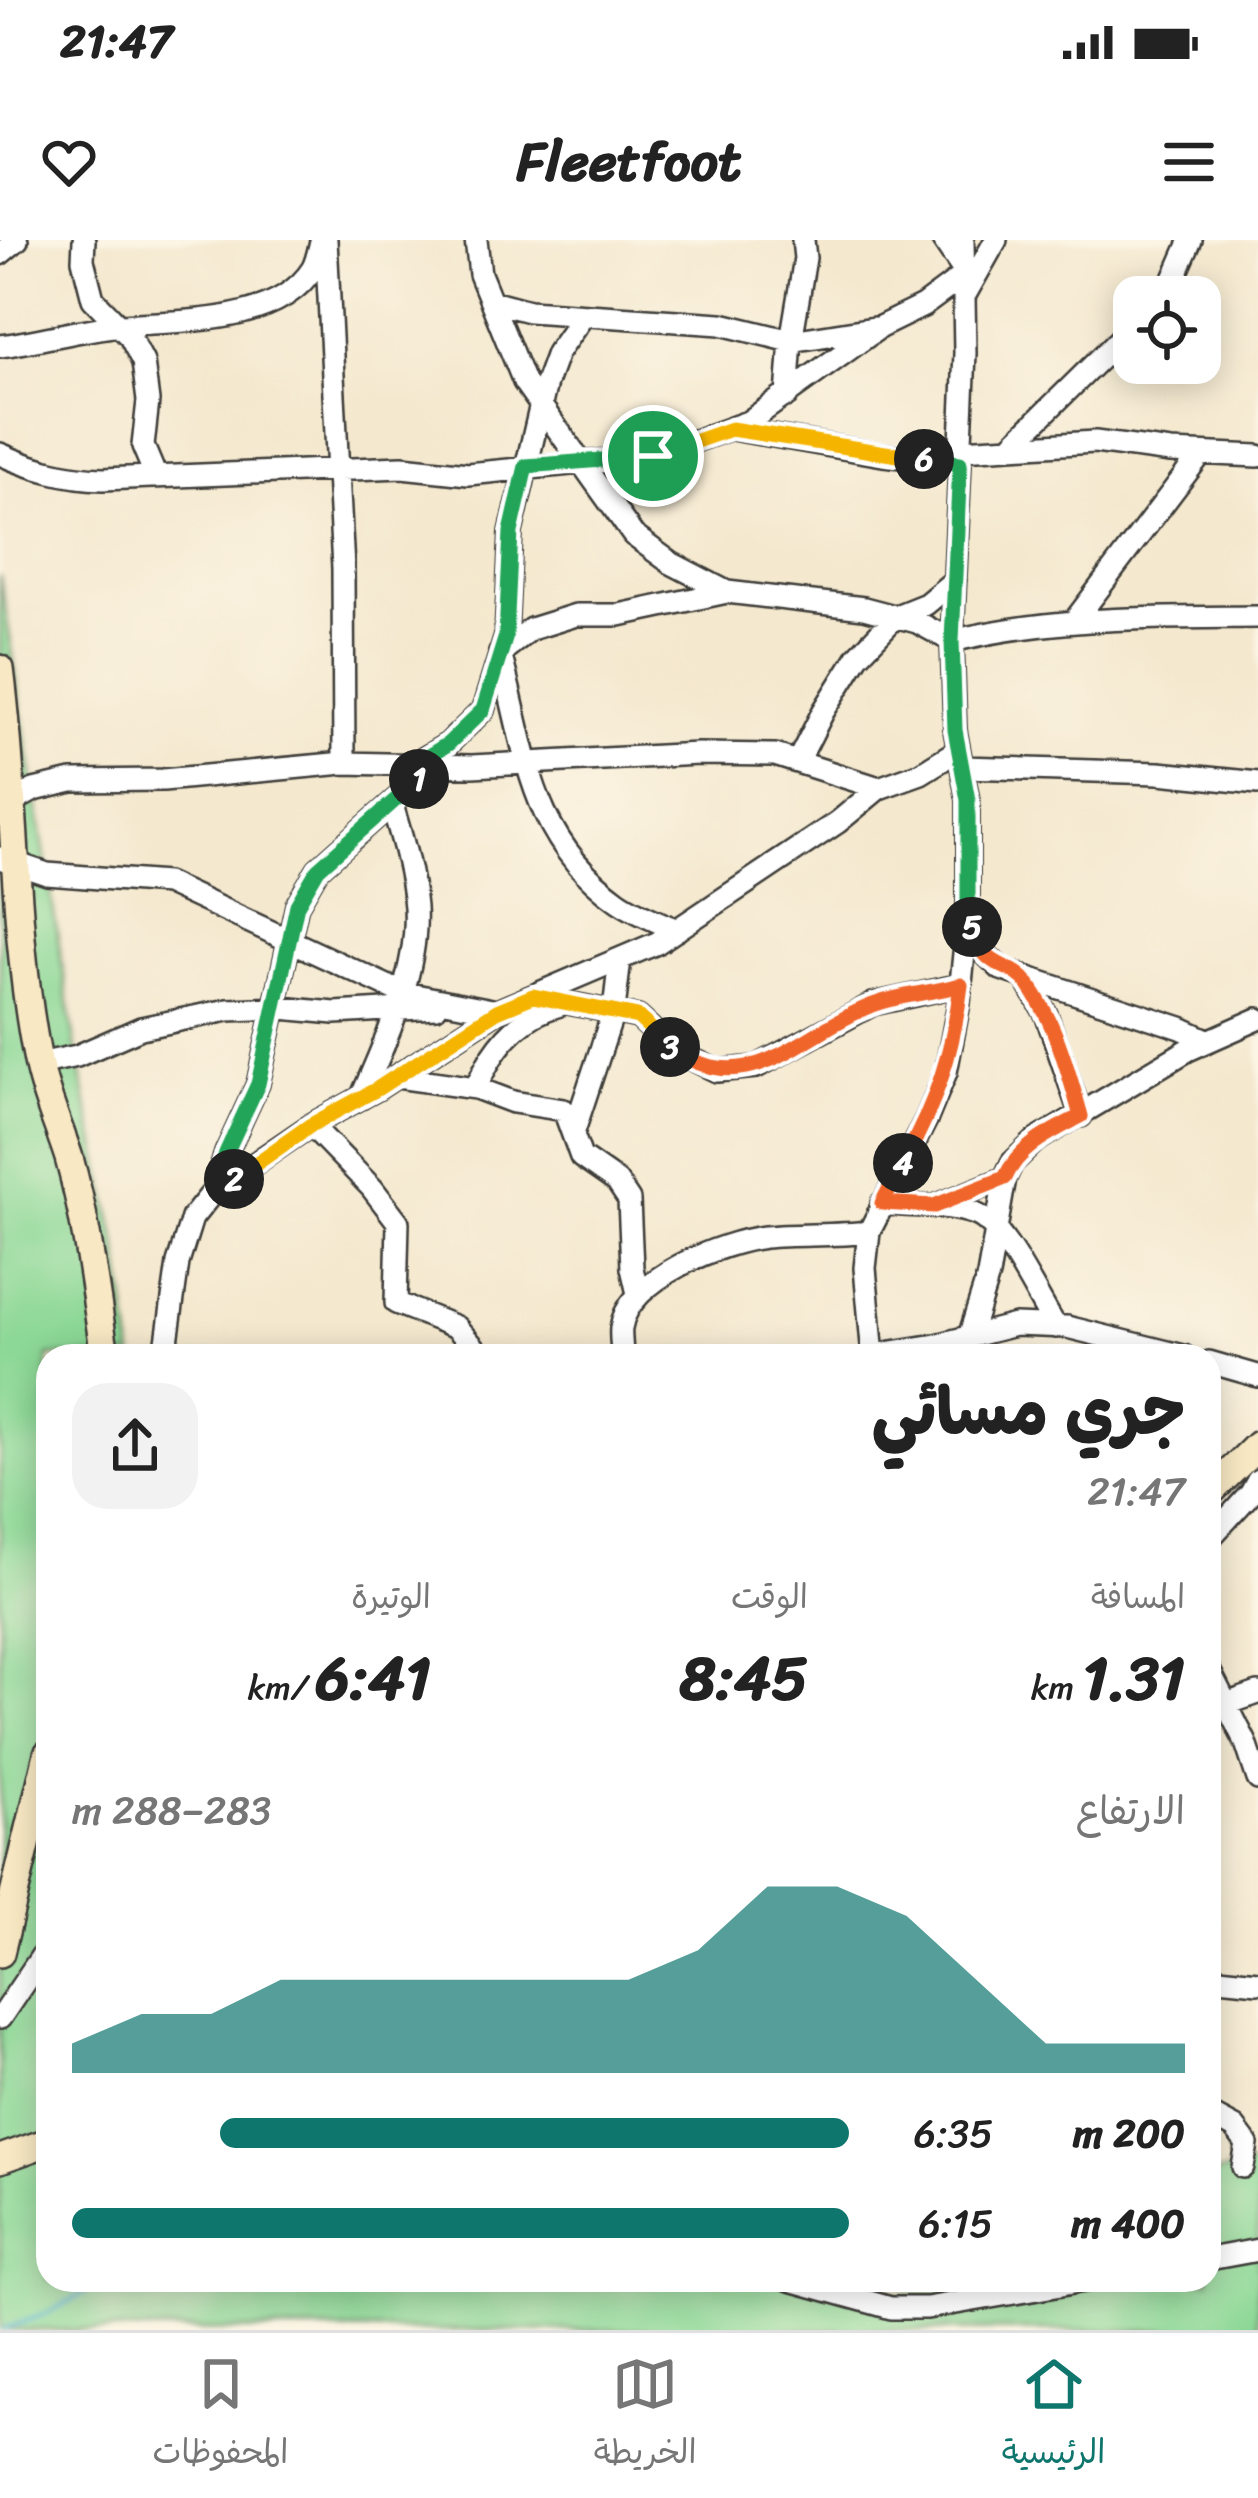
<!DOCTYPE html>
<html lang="ar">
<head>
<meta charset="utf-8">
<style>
  :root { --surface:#fff; --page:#f2f2f2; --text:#222; --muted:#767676; --line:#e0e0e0; --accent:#0f766e }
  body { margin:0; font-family:Sriracha,"Playpen Sans Arabic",sans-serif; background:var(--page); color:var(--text); direction:rtl; height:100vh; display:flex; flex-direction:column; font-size:45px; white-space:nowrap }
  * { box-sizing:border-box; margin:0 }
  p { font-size:39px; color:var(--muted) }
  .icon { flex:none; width:66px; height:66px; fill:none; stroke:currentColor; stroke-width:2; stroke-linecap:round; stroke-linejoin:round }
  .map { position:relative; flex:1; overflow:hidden; direction:ltr }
  .details { position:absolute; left:36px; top:1104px; width:1185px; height:948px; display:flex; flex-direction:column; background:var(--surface); border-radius:36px; box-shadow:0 6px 30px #0003; direction:rtl }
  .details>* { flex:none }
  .buttons { position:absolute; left:1113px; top:36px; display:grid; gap:24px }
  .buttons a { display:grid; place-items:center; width:108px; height:108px; border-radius:24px; background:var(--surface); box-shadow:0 6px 30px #0003; font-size:60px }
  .pin { position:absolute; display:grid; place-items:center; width:102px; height:102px; color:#fff; margin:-51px; border:6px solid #fff; border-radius:50%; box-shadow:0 3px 12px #0007 }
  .km { position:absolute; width:60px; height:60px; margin:-30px; border-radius:50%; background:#222; color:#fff; font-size:33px; line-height:60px; text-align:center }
  .round { display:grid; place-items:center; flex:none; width:126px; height:126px; border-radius:36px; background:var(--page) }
  .head { display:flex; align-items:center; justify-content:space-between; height:204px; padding:0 36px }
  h1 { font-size:66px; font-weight:800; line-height:90px }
  .figures { display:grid; grid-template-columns:repeat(3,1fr); gap:18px; height:204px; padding:12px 36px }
  .figures div { display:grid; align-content:center }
  .figures b { font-size:60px; font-weight:800 }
  .figures small { font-size:33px; font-weight:400 }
  .figures p { font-size:33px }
  .chart { height:336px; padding:24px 36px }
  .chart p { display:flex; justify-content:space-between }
  .chart svg { width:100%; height:216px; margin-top:12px; fill:var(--accent); opacity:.7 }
  ul { padding:0 36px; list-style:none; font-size:39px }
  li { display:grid; grid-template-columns:192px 144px 1fr; align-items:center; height:90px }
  li i { height:30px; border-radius:15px; background:var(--accent) }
  .status { display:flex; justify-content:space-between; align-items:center; height:84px; padding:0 60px; background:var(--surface); direction:ltr }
  .status svg { height:33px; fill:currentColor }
  header { display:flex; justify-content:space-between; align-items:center; height:156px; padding:0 36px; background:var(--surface); font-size:54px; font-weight:800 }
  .tabs { display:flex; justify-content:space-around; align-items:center; height:168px; border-top:3px solid var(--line); background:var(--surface); font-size:33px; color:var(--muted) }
  .tabs a { display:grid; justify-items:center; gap:6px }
  .tabs .on { color:var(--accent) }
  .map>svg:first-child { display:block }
  .green { fill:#8cd896; stroke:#547a59; stroke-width:3 }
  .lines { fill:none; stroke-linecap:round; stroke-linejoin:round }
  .stream { stroke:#4bb3c9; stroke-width:4.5 }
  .street-casing { stroke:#3c3b37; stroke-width:26 }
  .secondary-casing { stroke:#3c3b37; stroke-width:32 }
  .street { stroke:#fff; stroke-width:21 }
  .secondary { stroke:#f8e8c3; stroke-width:27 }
  .split-1-casing { stroke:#fff; stroke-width:24 }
  .split-2-casing { stroke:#fff; stroke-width:24 }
  .split-3-casing { stroke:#fff; stroke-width:24 }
  .split-4-casing { stroke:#fff; stroke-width:24 }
  .split-5-casing { stroke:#fff; stroke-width:24 }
  .split-6-casing { stroke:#fff; stroke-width:24 }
  .split-7-casing { stroke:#fff; stroke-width:24 }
  .split-1 { stroke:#22a559; stroke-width:15 }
  .split-2 { stroke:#22a559; stroke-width:15 }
  .split-3 { stroke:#f5b400; stroke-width:15 }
  .split-4 { stroke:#f0652b; stroke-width:15 }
  .split-5 { stroke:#f0652b; stroke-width:15 }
  .split-6 { stroke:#22a559; stroke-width:15 }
  .split-7 { stroke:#f5b400; stroke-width:15 }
</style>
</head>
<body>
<div class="status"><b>21:47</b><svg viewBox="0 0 49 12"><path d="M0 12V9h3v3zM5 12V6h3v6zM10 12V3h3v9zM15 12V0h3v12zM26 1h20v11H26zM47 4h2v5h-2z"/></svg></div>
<header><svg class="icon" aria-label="menu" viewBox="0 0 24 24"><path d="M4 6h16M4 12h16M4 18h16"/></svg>Fleetfoot<svg class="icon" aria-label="heart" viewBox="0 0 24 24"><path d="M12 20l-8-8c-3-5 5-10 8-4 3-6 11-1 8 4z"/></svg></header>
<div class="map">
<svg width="1258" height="2090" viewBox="0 0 1258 2090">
  <rect width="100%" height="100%" fill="#fcf5e5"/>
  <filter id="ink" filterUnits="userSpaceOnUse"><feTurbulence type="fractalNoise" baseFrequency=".00833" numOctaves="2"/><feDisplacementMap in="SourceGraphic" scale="24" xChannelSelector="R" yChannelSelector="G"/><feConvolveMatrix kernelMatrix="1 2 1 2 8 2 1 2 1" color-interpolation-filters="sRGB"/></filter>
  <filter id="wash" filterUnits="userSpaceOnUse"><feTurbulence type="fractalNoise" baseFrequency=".004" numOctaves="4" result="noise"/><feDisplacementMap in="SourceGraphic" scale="48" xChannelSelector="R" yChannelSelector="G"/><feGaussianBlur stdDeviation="2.7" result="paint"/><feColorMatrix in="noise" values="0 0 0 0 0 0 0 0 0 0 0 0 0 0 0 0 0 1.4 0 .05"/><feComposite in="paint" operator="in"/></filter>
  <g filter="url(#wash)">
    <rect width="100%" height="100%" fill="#f4e8ce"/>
    <!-- green -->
    <path class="green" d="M0,335l77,481 42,196 14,104h-85v924h798l50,14 124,-14h189v-105l49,-11v166h-1258z"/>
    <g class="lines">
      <!-- stream -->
      <path class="stream" d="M2,2090l43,-16 56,-30 44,-4"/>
    </g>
  </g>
  <g filter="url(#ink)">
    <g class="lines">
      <defs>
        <path id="street" d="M84,0l-1,20 10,39 37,38 13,25 5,39 -5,45 13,31
          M326,0l17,329 1,194
          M476,0l4,34 44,108 109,153 38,28 56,29 137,16 53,14 35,19c102,-25 202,-23 306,-24
          M0,14l17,-14
          M966,53l30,-53
          M1159,57l14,-16 18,-41
          M491,61l38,10 192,13 70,17 89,-14 43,-21 43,-32 -23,-34
          M0,106c40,-5 81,-17 121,-21 59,-5 156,1 192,-57 4,-8 6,-19 8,-27
          M787,156l4,-55 14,-83 -2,-18
          M732,189l151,26 77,8
          M1010,207l124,-122
          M961,210l134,-8 76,10 87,4
          M0,214c34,15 65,24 103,25l299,-12 66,7 185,-18 95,-34 132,-95
          M1075,380l126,-166
          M798,521l25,-49 35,-56 38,-40 30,-12 29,-24
          M418,522l30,-18 35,-34 23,-74 5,-104 35,-149 11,-30 26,-37
          M962,527l197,6 99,10
          M4,567l30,-17 38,-9 91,-1 181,-17 128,3 226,-12 77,1 104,33
          M0,618l47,16 119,9 234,109 97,19
          M972,686l6,21 23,22 180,59 26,12
          M677,690c-20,-9 -42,-17 -59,-29 -89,-63 -92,-152 -118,-248l31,-24 45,-14h43l108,-23
          M1025,738l21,36 35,102
          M538,757l100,20 37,34 42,20 39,-4 117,-63 88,-19
          M38,824l39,-8 64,-28 87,-18 53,-2 54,5 101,-6
          M397,837l79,11 37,14 51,8 17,47 36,25 12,18 3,68 6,26
          M476,848c16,-39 42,-72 84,-83
          M361,858c25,-58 58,-127 54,-191 -3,-35 -13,-69 -23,-102
          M311,885l61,63 26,34 -2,81 60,24 26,29
          M574,891l40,-121 6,-51
          M213,952l13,-39 32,-69 39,-179 21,-36 118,-105
          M882,963c30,5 63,0 93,11 30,11 62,85 81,113
          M935,966l70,-28 7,-15 23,-22 153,-91 70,-31
          M969,1097l19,-61 17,-98
          M873,1115l63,-10 79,-20 52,2 117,29
          M165,1116l13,-93 14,-45 21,-26 98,-67 66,-36 120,-78 160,-68 181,-121 41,-34 42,-15 37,-23
          M622,1116c0,-9 -2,-20 -1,-28 7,-50 101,-86 144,-91 35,-3 69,-1 104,-5
          M873,1116l-8,-88 4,-36 58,-114 19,-46 13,-69 9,-89v-114l-13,-70 -3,-89 13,-288 -2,-113
          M1209,1122l49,14
          M1209,1299l42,-46 7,-13
          M1209,1430l37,73 12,36
          M1209,1470l49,-17
          M1209,1737l49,5
          M0,1778l48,-71
          M1209,1874l26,14 12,16 -4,23
          M1209,2019l49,-9
          M790,2040l101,28h36l163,-28"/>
        <path id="secondary" d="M0,429c17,130 12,263 38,392 6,33 21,65 31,97 18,64 26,132 36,198
          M1209,1253l49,-48
          M0,1713l48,-199
          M0,1919l48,-17"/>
      </defs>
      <!-- street casing -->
      <use href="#street" class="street-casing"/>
      <!-- secondary casing -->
      <use href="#secondary" class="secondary-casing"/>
      <!-- street -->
      <use href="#street" class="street"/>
      <!-- secondary -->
      <use href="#secondary" class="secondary"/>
    </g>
  </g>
  <g class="lines" filter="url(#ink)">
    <defs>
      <path id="split-1" d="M419,539l17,-15 -19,-1 31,-19 35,-34 23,-74 5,-104 15,-66 127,-10"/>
      <path id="split-2" d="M234,939l-21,13 13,-39 32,-69 39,-179 21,-36 101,-90"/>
      <path id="split-3" d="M234,939l77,-54 66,-36 120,-78 36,-15 105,21 32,30"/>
      <path id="split-4" d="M670,807c78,57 128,-12 198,-40 28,-12 63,-14 93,-22 -8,68 -25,118 -58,178"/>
      <path id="split-5" d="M903,923l-21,40 52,3 71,-28c14,-32 46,-46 76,-62 -13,-45 -25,-93 -53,-132 -17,-24 -43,-10 -56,-57"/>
      <path id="split-6" d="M924,219l36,4 -8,178 3,89 13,70v114l4,13"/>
      <path id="split-7" d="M653,216l78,-27 193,30"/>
    </defs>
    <!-- split-1 casing -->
    <use href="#split-1" class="split-1-casing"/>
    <!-- split-2 casing -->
    <use href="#split-2" class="split-2-casing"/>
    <!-- split-3 casing -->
    <use href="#split-3" class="split-3-casing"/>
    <!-- split-4 casing -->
    <use href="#split-4" class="split-4-casing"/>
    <!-- split-5 casing -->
    <use href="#split-5" class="split-5-casing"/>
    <!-- split-6 casing -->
    <use href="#split-6" class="split-6-casing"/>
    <!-- split-7 casing -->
    <use href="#split-7" class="split-7-casing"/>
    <!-- split-1 -->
    <use href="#split-1" class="split-1"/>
    <!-- split-2 -->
    <use href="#split-2" class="split-2"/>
    <!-- split-3 -->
    <use href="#split-3" class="split-3"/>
    <!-- split-4 -->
    <use href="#split-4" class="split-4"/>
    <!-- split-5 -->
    <use href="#split-5" class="split-5"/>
    <!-- split-6 -->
    <use href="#split-6" class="split-6"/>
    <!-- split-7 -->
    <use href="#split-7" class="split-7"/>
  </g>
</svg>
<div class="buttons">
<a><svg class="icon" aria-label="locate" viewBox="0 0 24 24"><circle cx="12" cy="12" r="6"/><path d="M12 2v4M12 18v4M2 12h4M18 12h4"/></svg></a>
</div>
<div class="pin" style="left:653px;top:216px;background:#1e9e55"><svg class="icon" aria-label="arrive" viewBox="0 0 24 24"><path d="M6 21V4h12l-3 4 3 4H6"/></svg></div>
<b class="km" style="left:419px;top:539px">1</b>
<b class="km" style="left:234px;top:939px">2</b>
<b class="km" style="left:670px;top:807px">3</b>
<b class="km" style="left:903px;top:923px">4</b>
<b class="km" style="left:972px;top:687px">5</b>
<b class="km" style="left:924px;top:219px">6</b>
<section class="details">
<div class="head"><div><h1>جري مسائي</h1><p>21:47</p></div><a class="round"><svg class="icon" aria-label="share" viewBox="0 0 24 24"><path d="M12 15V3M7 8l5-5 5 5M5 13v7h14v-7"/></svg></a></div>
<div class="figures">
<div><p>المسافة</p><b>1.31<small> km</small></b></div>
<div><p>الوقت</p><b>8:45</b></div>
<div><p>الوتيرة</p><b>6:41<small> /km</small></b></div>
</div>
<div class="chart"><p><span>الارتفاع</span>283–288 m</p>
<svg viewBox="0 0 160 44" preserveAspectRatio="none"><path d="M0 44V38L10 32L20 32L30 25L40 25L50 25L60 25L70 25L80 25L90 19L100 6L110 6L120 12L130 25L140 38L150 38L160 38V44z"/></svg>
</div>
<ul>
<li><b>200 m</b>6:35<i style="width:81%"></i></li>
<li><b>400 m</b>6:15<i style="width:100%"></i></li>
</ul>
</section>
</div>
<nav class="tabs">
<a class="on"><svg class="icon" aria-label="home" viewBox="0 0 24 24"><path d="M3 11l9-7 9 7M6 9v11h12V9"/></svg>الرئيسية</a>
<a><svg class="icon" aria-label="map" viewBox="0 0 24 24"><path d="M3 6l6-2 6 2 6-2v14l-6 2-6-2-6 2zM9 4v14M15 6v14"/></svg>الخريطة</a>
<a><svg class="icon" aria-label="saved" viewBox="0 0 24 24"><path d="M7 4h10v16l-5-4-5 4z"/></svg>المحفوظات</a>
</nav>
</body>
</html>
